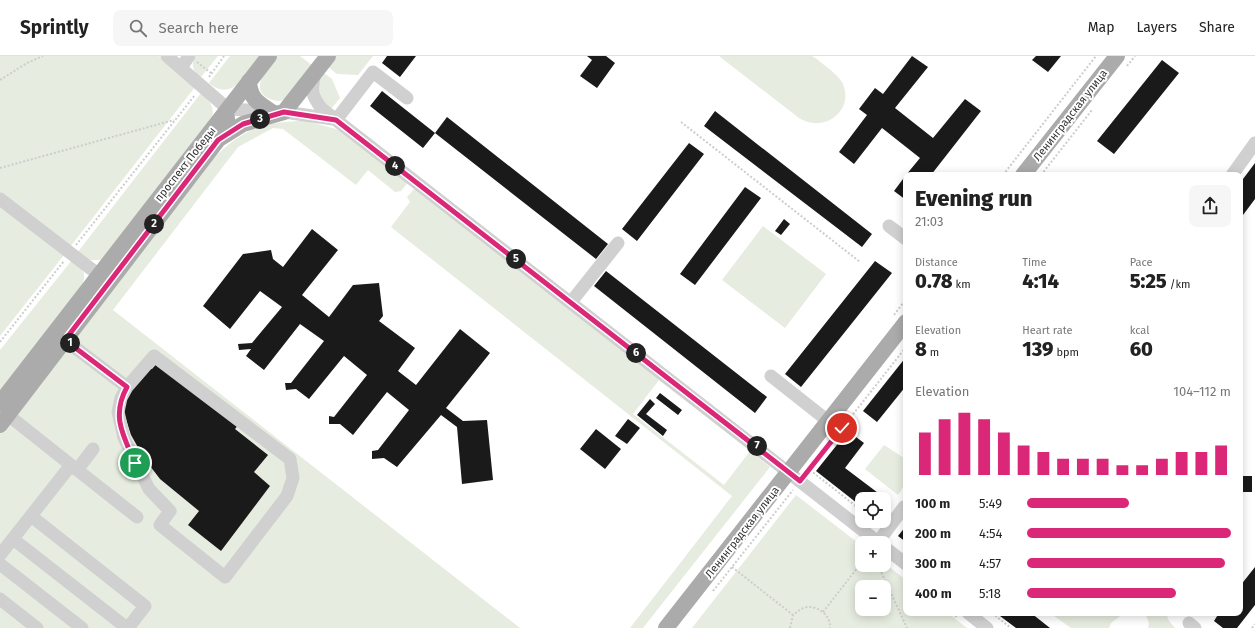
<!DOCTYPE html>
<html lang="en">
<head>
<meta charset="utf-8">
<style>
  :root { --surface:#fff; --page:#f6f6f6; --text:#222; --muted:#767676; --line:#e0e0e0; --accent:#db2777 }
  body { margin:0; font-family:"Fira Sans",sans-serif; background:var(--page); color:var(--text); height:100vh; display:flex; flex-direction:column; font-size:15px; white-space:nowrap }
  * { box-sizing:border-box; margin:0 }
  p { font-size:13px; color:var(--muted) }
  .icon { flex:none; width:22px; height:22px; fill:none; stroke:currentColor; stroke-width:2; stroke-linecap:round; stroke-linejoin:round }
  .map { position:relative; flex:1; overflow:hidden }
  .sheet { position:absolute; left:903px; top:116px; width:340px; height:444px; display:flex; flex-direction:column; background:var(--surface); border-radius:8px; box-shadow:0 2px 10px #0003 }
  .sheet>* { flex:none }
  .buttons { position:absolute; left:855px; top:436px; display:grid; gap:8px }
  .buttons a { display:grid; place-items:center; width:36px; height:36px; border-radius:8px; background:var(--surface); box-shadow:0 2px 10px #0003; font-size:20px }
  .pin { position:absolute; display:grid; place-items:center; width:34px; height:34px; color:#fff; margin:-17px; border:2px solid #fff; border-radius:50%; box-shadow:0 1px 4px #0007 }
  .km { position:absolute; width:20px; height:20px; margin:-10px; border-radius:50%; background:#222; color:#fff; font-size:11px; line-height:20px; text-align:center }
  .round { display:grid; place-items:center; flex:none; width:42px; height:42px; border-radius:8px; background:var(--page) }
  .head { display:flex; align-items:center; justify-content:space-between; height:68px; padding:0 12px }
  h1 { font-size:22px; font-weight:800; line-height:30px }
  .stats { display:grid; grid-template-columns:repeat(3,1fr); gap:6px; height:68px; padding:4px 12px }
  .stats div { display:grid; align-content:center }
  .stats b { font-size:20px; font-weight:800 }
  .stats small { font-size:11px; font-weight:400 }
  .stats p { font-size:11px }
  .chart { height:112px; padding:8px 12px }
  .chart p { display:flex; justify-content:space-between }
  .chart svg { width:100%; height:72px; margin-top:4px; stroke:var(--accent); stroke-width:6 }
  ul { padding:0 12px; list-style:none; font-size:13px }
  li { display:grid; grid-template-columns:64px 48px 1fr; align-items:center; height:30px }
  li i { height:10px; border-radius:5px; background:var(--accent) }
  header { display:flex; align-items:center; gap:24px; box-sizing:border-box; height:56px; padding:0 20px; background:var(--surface); border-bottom:1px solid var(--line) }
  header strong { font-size:19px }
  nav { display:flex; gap:22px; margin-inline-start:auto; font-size:14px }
  .search { width:280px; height:36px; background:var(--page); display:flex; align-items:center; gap:10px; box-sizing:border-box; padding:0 14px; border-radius:8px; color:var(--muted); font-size:15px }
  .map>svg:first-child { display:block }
  .green { fill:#e6ecdf; fill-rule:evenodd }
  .building { fill:#1a1a1a }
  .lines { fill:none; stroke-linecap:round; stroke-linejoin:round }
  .path { stroke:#cdcdcd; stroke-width:2; stroke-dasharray:2 2; stroke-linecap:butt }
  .minor { stroke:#d0d0d0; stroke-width:13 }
  .major { stroke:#ababab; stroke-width:16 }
  .route-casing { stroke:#fff; stroke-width:8 }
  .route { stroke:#db2777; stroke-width:5 }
  .labels { text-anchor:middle; stroke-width:4; stroke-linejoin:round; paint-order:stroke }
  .street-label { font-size:11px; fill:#333; stroke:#fff }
</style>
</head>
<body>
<header>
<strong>Sprintly</strong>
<div class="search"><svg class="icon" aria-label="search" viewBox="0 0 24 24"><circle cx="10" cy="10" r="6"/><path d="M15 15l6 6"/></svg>Search here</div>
<nav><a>Map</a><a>Layers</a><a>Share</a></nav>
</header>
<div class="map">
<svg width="1255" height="572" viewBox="0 0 1255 572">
  <rect width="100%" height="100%" fill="#fff"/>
  <!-- green -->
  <path class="green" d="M0,0h159l36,31 -125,160 -70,-54z
    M196,0h22l-17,21c-8,-5 -11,-13 -5,-21z
    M230,0h30c-14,17 -27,47 -51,27z
    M277,0h23l13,10c-6,8 -20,29 -28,33 -5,3 -10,2 -15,0 -23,-10 -1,-31 7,-43z
    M335,0h38l-15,19 -21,-1 -10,-8z
    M719,0c24,0 48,0 71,0 6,0 16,0 22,0 5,2 10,8 15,11 6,5 11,9 15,15 14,28 -18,52 -43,36z
    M323,16l9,7 8,19 -9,11 -12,-11 -1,-18z
    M201,37c8,7 14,13 11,25l-111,142h-11l-13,-7z
    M306,65l30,8 18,8 55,44 -8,10 -6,1 -27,-22 -12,15 -73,-56 -10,-1 -35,19 -125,163 407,318h-520v-194l213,-275c28,-29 52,-38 93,-38z
    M416,131l243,193 -26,34 91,71 26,-34 20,16 -127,161h-13l102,-132 -341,-269 19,-25 -3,-5z
    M0,149l64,50 -64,81z
    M763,170l63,48 -41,54 -63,-48z
    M72,204c11,10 16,12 9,27l-81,107v-44z
    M884,389l20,13c2,15 4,24 -6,37l-33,-26z
    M796,439l66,51v19h22v-2l22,17v33h42l19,15h-275zM862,531h22v22h-22z
    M1050,557h74l-13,10 -2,5h-38z
    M1145,557h21l3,8 6,7h-27l1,-5z"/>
  <!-- building -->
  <path class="building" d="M387,0h29l-16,21 -18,-14z
    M587,0h19l9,7 -18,25 -17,-12 12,-16z
    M912,0l16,11 -33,41 38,30 32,-39 16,12 -50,64h-25l14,-17 -38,-30 -28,36 -15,-12 28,-37 -8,-6 16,-21 8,6z
    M1036,0h25l-13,16 -16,-12z
    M1162,4l17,13 -65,81 -17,-13z
    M382,35l53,42 12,-16 161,127 -12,15 -161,-126 -12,15 -53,-42z
    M715,55l157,123 -10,13 -158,-121z
    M689,87l15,11 -67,87 -15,-12z
    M1255,107v36l-15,20v-36z
    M906,119v25l-12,-9z
    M745,131l16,11 -66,87 -15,-11z
    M784,163l6,5 -9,11 -6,-4z
    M312,173l26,21 -36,45 27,22 24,-32 26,-2 4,33 -4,5 36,27 -17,23 18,14 44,-56 30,24 -44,55 17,13 24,-1 6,60 -31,4 -5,-57 -16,-12 -44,52 -13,-9 -12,1v-8l6,-1 31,-40 -22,-18 -34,43 -13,-11h-11v-8l5,1 33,-42 -23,-19 -35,43 -13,-10 -10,1 -1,-7h6l33,-42 -24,-17 -36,46 -18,-14 5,-7 -12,1 -1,-6 14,-1 30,-36 -22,-16 -30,38 -27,-23 40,-52 28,-4 2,9 10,8z
    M875,205l17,12 -91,114 -16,-13z
    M606,215l161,126 -12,16 -161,-127z
    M906,301v29l-29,36 -14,-11z
    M159,305l80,63 -4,5 33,26 -14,17 16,14 -49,65 -33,-26 11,-14 -39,-32 -16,-21 -13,-23 -6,-19 -2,-14 25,-33h4z
    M660,337l22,17 -4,5 -22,-17z
    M650,343l5,5 -9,10 21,16 -4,6 -26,-21z
    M628,363l12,9 -13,16 -12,-8z
    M596,373l25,20 -16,20 -25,-20z
    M848,375l16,12 -19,25 45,34 -6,8v-11h-22v8l-46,-36z
    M1240,420h12v16h-12z
    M906,470v16l-8,-6z
    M1255,511v38l-18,23h-14l-9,-7 5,-8h21v-27z
    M996,557h35l19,15h-34z"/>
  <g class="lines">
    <!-- path -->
    <path class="path" d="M197,6l14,11
      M1127,10l8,-10
      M209,21l15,-21
      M0,24l27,-17 16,-7
      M681,66l179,140
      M0,112l174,-48
      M1003,119l93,-119
      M1041,119l51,-65
      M76,189l119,-150
      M894,259l12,-16
      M0,286l64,-81
      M810,414l52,41
      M806,418l100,-127
      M878,509l29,63
      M732,511l61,48
      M713,535l80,-101
      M823,556l39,-50
      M952,557l5,4
      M992,557l19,15
      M790,572l3,-13c4,-3 8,-7 14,-8 12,-1 24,9 23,21
      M1252,572l3,-4"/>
    <!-- minor -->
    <path class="minor" d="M167,0l61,53 56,3 49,7
      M181,12l8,-12
      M315,17c-4,18 -4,22 7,36l557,434
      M336,64l37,-48 34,26
      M1232,119l23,-32
      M0,143l99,76
      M889,170l17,13
      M571,246l47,-59
      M65,284l62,47 27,-31 136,103 3,19 -6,18 -62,81 -65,-52 10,-14 -21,-22 -25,-51 -6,-26 3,-14 6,-11
      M771,320l57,45
      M71,409l66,52
      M77,414l16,-21
      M31,460l114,90 -17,22
      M13,483l114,89
      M878,486l26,-35
      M884,491l22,17
      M0,499l71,-90 -63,-50
      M0,508l82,64
      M0,543l37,29
      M968,557l19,15
      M1189,567l6,5"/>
    <!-- major -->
    <path class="major" d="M249,25c1,18 9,22 23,31
      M219,83l24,-15 41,-12 44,-56
      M1023,119l94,-119
      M0,347l269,-347
      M0,369l218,-285 9,-16v-6
      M666,572l240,-306"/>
  </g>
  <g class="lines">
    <defs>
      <path id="route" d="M135,407c-12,-28 -24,-47 -8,-76l-62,-47 153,-200 25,-16 41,-12 52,8 464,361 42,-53"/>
    </defs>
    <!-- route casing -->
    <use href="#route" class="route-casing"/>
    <!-- route -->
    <use href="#route" class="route"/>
  </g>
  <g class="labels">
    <!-- street labels -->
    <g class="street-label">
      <text transform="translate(1070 59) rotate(-52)" y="4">Ленинградская улица</text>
      <text transform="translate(185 108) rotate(-52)" y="4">проспект Победы</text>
      <text transform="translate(742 476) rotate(-52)" y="4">Ленинградская улица</text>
    </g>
  </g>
</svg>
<div class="buttons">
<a><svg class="icon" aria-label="locate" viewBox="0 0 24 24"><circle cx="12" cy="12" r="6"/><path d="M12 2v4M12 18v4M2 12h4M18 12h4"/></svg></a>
<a>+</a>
<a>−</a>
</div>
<div class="pin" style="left:135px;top:407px;background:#1e9e55"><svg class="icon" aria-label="arrive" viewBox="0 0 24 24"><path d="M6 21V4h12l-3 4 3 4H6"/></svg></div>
<div class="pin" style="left:842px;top:372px;background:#d93025"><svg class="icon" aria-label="check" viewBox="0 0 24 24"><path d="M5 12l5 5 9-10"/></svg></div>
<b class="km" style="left:70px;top:287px">1</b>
<b class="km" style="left:154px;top:168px">2</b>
<b class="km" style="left:260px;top:63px">3</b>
<b class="km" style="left:395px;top:110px">4</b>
<b class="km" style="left:516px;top:203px">5</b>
<b class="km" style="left:636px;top:297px">6</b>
<b class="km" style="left:757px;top:390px">7</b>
<section class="sheet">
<div class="head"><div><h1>Evening run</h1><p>21:03</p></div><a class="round"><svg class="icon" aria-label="share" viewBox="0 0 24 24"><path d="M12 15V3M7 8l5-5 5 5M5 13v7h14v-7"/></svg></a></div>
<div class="stats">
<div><p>Distance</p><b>0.78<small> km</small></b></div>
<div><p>Time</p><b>4:14</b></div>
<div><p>Pace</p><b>5:25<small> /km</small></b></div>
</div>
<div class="stats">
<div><p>Elevation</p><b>8<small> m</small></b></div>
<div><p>Heart rate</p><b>139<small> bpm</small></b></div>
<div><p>kcal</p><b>60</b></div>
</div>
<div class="chart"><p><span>Elevation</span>104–112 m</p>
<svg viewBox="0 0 160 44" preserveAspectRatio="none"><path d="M5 44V18M15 44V10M25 44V6M35 44V10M45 44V18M55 44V26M65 44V30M75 44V34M85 44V34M95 44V34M105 44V38M115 44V38M125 44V34M135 44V30M145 44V30M155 44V26"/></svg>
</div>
<ul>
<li><b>100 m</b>5:49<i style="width:50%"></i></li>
<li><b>200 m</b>4:54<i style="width:100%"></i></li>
<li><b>300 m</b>4:57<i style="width:97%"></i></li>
<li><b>400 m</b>5:18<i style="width:73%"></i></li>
</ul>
</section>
</div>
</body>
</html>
